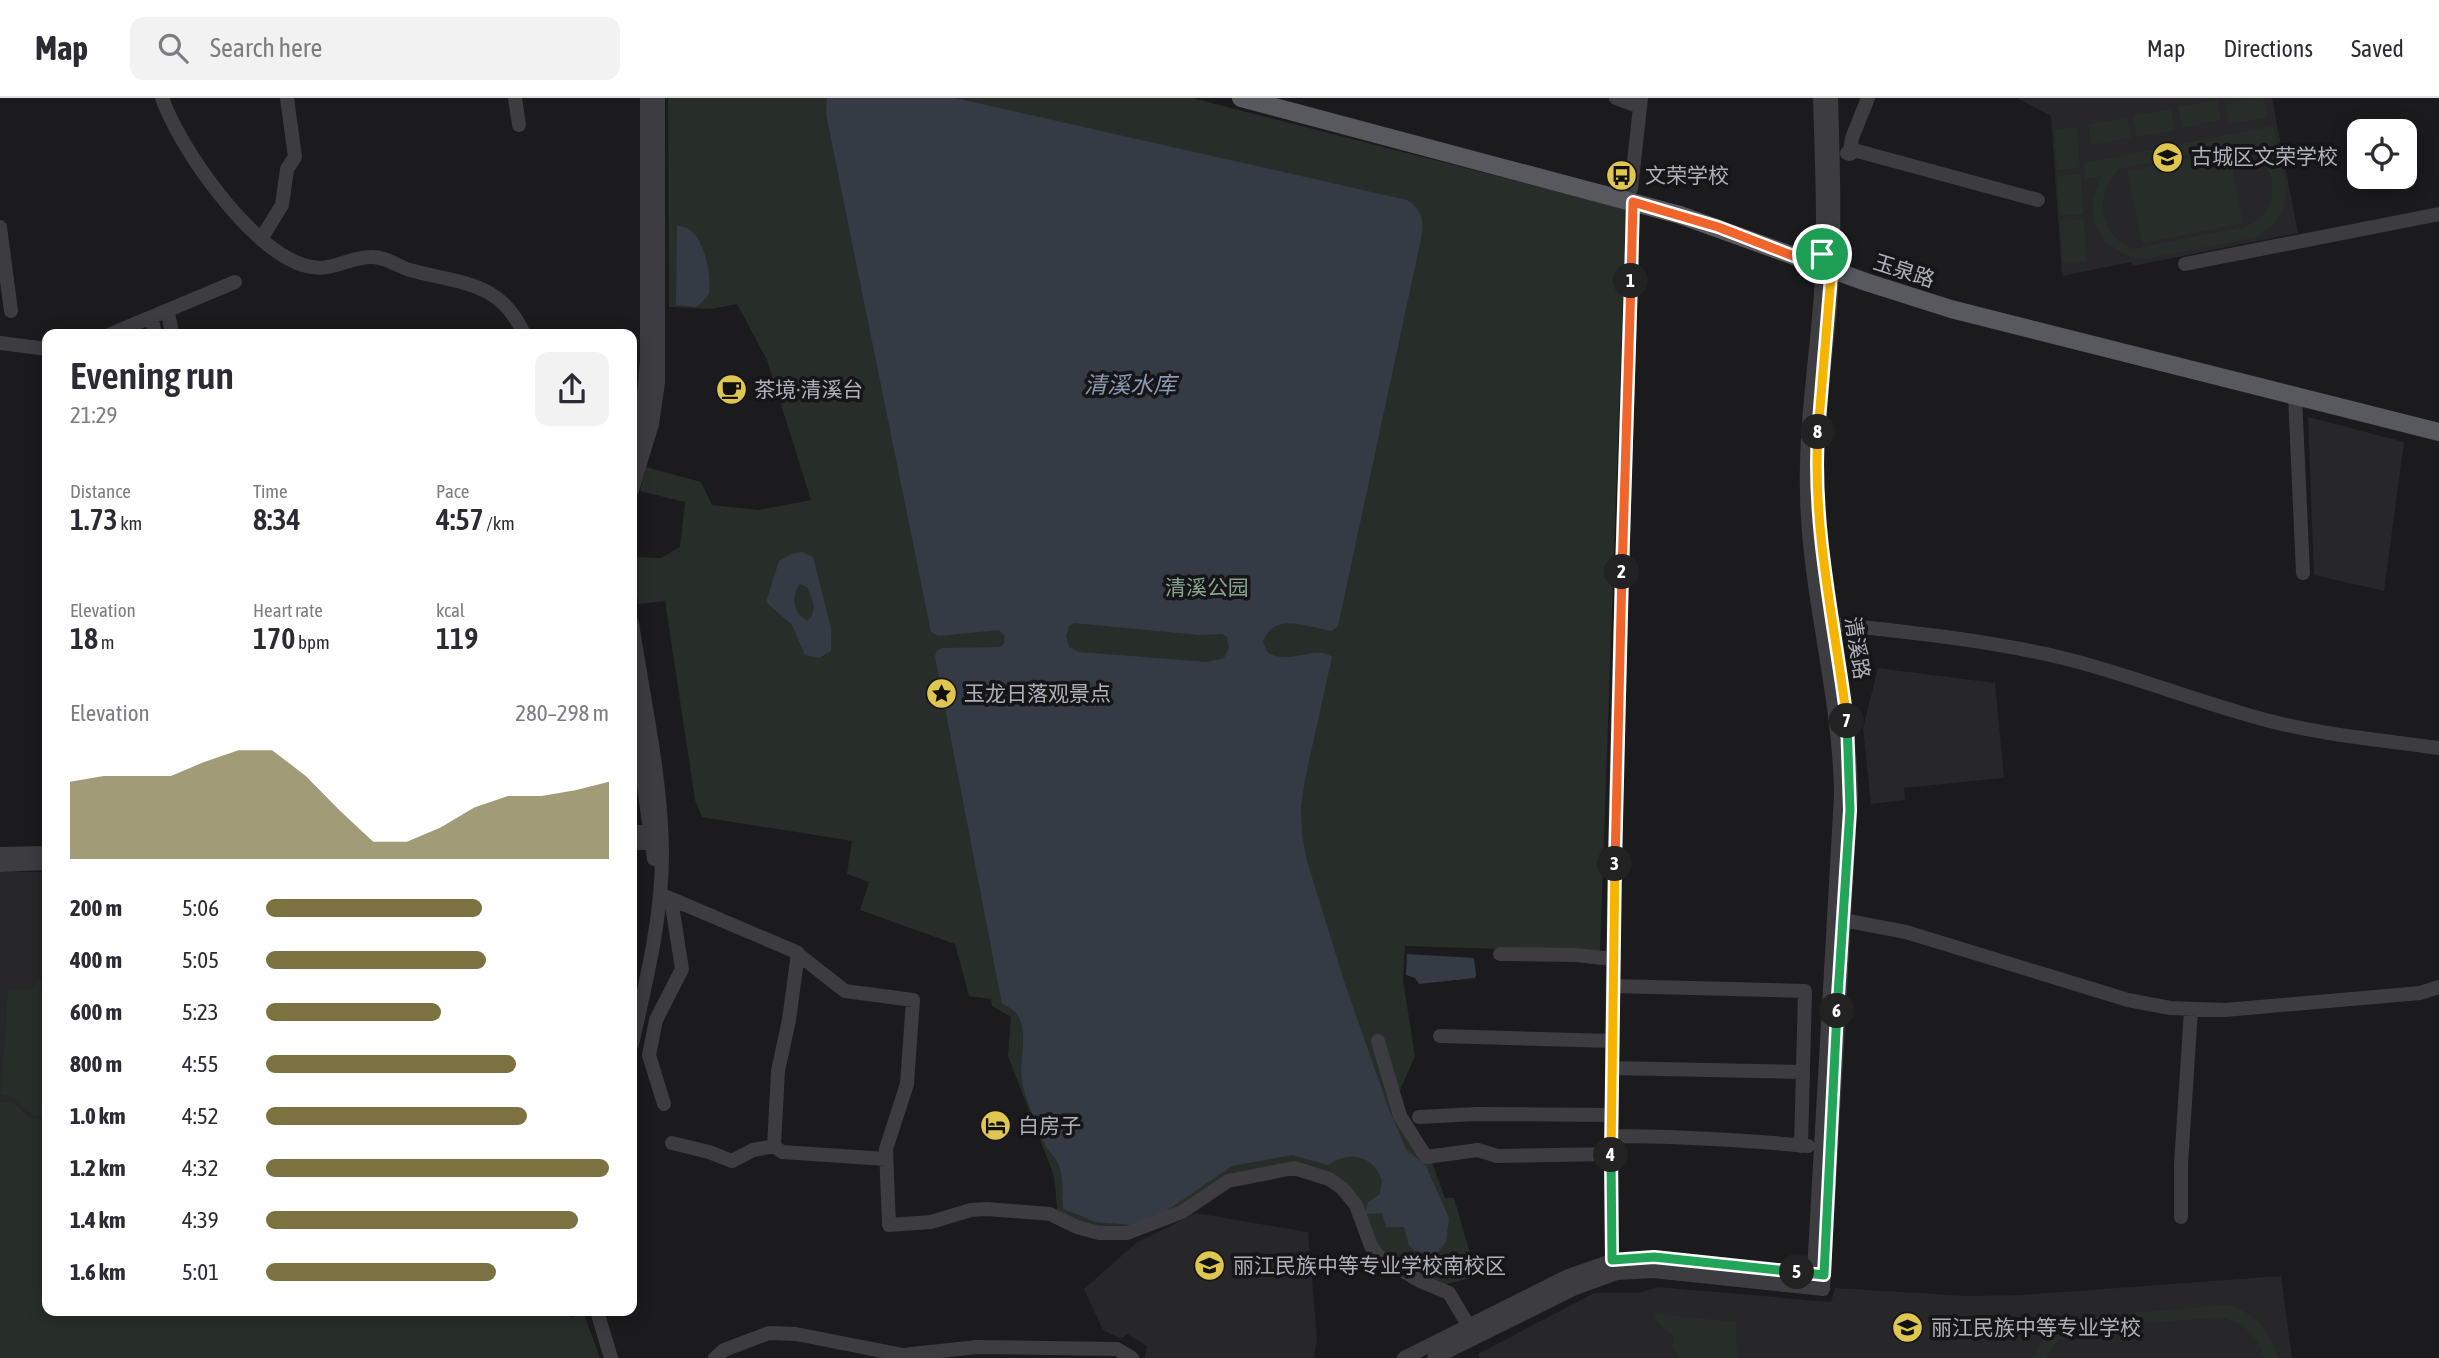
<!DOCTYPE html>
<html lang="en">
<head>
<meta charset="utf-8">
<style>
  :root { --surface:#fff; --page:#f2f2f3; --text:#2b2b33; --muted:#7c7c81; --line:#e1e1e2; --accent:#7c7140 }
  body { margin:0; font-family:"Asap Condensed","Noto Sans SC",sans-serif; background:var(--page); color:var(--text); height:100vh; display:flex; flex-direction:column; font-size:26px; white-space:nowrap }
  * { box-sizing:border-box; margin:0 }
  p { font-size:23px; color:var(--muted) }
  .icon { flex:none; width:38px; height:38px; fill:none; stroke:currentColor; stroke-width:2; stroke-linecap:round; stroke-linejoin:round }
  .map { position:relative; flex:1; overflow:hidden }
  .side { position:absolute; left:42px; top:231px; width:595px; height:987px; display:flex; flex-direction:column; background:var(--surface); border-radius:14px; box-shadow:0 4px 18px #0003 }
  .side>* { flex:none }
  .fabs { position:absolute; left:2347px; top:21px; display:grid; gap:14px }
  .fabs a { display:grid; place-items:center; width:70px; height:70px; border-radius:14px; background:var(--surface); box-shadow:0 4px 18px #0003; font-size:35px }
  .pin { position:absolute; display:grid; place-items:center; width:60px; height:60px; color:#fff; margin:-30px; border:4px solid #fff; border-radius:50%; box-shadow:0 2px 7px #0007 }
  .km { position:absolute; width:35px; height:35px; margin:-18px; border-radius:50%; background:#222; color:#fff; font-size:19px; line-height:35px; text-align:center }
  .round { display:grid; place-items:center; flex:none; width:74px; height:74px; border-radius:14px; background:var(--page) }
  .headline { display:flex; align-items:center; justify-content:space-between; height:119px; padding:0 28px }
  h1 { font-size:38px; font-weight:600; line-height:52px }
  .figures { display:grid; grid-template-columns:repeat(3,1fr); gap:10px; height:119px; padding:7px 28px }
  .figures div { display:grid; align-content:center }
  .figures b { font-size:30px; font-weight:600 }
  .figures small { font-size:19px; font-weight:400 }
  .figures p { font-size:19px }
  .chart { height:196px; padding:14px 28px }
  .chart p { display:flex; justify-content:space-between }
  .chart svg { width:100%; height:126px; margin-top:7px; fill:var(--accent); opacity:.7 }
  ul { padding:0 28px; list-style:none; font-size:23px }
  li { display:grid; grid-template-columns:112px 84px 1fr; align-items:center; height:52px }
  li i { height:18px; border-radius:9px; background:var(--accent) }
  header { display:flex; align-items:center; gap:42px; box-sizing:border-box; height:98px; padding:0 35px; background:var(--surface); border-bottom:2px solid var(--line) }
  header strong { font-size:33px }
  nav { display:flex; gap:38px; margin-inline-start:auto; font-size:24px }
  .search { width:490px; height:63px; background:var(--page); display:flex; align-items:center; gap:18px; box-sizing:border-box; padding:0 24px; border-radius:14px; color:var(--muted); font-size:26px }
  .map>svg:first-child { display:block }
  .built { fill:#272629 }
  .green { fill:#272e29; fill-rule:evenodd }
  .water { fill:#353b44; fill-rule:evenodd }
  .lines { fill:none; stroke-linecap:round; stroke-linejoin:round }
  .minor { stroke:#3c3c41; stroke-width:14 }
  .major { stroke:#58585f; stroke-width:18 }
  .split-1-casing { stroke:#fff; stroke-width:14 }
  .split-2-casing { stroke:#fff; stroke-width:14 }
  .split-3-casing { stroke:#fff; stroke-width:14 }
  .split-4-casing { stroke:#fff; stroke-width:14 }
  .split-5-casing { stroke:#fff; stroke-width:14 }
  .split-6-casing { stroke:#fff; stroke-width:14 }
  .split-7-casing { stroke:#fff; stroke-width:14 }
  .split-8-casing { stroke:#fff; stroke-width:14 }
  .split-9-casing { stroke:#fff; stroke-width:14 }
  .split-1 { stroke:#f0652b; stroke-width:9 }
  .split-2 { stroke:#f0652b; stroke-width:9 }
  .split-3 { stroke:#f0652b; stroke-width:9 }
  .split-4 { stroke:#f5b400; stroke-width:9 }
  .split-5 { stroke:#22a559; stroke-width:9 }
  .split-6 { stroke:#22a559; stroke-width:9 }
  .split-7 { stroke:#22a559; stroke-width:9 }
  .split-8 { stroke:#f5b400; stroke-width:9 }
  .split-9 { stroke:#f5b400; stroke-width:9 }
  .labels { text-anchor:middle; stroke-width:7; stroke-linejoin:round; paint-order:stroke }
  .poi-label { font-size:21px; fill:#aeb0ba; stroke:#161517; text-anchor:start }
  .street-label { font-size:21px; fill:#aeb0ba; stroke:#161517 }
  .park-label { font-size:21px; fill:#88a38e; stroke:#161517 }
  .water-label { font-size:23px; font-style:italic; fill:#8a98b1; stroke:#161517 }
</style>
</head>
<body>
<header>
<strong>Map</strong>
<div class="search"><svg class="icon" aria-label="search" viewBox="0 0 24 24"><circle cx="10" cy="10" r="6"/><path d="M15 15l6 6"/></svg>Search here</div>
<nav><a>Map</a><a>Directions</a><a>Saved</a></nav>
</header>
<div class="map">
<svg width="2439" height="1260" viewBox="0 0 2439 1260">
  <rect width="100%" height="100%" fill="#1b1a1c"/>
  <!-- built -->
  <path class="built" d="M2017,0h255l26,135 -165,33 -2,-4 -69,14 -11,-160z
    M2308,319l96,25 -20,149 -70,-16z
    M1878,570l117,15 9,95 -100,10 1,12 -34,4 -8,-76z
    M0,774h47v248l-17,-3 -16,-14 -14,-2z
    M1196,1115l112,19 9,107 -3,19h-169l2,-12 -20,-12 -6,5 -18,-9 -19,-41 52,-46z
    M2281,1178l11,82h-813l-1,-4 116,-61h45l19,-6 173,15 4,-14 132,8 53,-1z"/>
  <!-- green -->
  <path class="green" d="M668,0h524l434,111 -26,743 -195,-6 -2,34 12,76 -17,39 5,20 29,47 13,36h9l23,79 -31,7 -13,-3 -52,-30 -21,-43 -58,-43 -98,27 -58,32 -40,5 -48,-14 -4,-39 -46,-120 3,-39 -19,-11 -1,-7 -22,-3 -14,-52 -95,-34 9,-28 -22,-8 5,-33 -150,-24 -7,-17 -30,-199 -27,3 -5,-47 28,1 19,-11 5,-45 -45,-11 6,-24 55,15 11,23 47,5 52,-10 -44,-140 -30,-56 -25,5 -43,-2z
    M2254,0h10l4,19 -39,7 -4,-20z
    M2217,2l4,20 -39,8 -4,-21z
    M2171,11l4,21 -38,7 -4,-21z
    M2127,19l4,21 -39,7 -4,-20z
    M2273,28c8,42 31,84 -16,111l-111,22 -17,-2 -23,-14 -13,-22v-24l9,-21 -17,3 -1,-16zM2230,49c47,1 59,62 15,80l-112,22c-33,-14 -40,-53 -15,-80z
    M2077,30l3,40 -23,2 -3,-41z
    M2229,53l14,72 -101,20 -15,-72z
    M2081,76l2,40 -23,2 -3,-40z
    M2084,121l2,42 -23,1 -3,-41z
    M39,883h8v135l-16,-2 -19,-18 -11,-1 7,-106h23z
    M0,1003l14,2 16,14 17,3v191h514l11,7 11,-7 17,47h-600z
    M2230,1207c25,9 42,27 48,53h-14c-6,-23 -22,-36 -45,-41l-138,12 -22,11 -13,18h-15l16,-24 -1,-14z
    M1656,1216l80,8 1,36h-58l-7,-12 2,-9 -20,-18z"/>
  <!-- water -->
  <path class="water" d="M827,0h128l452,102c16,9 17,23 14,39l-83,387 -6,5c-23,-3 -58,-21 -69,11l4,10c23,15 47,-8 65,5l-27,122 -4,28 1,27 5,27 37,120 44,126 18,42 20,17 23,52 -3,24 -12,15 -20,-7 -5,-5 -5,-18h-18l-4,-14 -17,1 3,-12 12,-8 2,-14c-9,-26 -34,-29 -54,-15l-36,-10 -60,11 -73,50 -28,9 -35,-3 -33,-13c-1,-14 1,-30 -4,-43 -3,-8 -8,-12 -12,-18 -6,-10 -24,-56 -25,-67 -4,-26 14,-65 -20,-77l-67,-348 2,-5 5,-3 57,-1 5,-3 1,-8 -6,-6 -61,6 -7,-4 -105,-518zM1074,525l126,12 22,-1 5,3 2,11 -5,10 -17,4 -128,-10 -10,-5 -3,-11 3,-10z
    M677,128c26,-2 35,48 32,68l-12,13 -21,-2z
    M802,454l11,5 18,71v23l-12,7 -14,-3 -13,-30 -26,-23 13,-41 12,-7zM800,486l7,3c6,14 11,22 1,34 -15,-8 -18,-23 -8,-37z
    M1407,856l67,4 2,17 -1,3 -56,6 -4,-6 -9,-3z"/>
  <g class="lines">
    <!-- minor -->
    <path class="minor" d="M162,0c18,51 88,150 141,167 28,9 41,-7 67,-8 15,-1 27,9 40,13 50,14 90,10 114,64
      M515,0l4,27
      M1616,0l24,9
      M1850,51l188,51
      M1847,55l3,1 2,-16 16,-40
      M1631,91l10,-91
      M0,129l11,84
      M261,141l21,-34 5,-36 8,-12 -8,-59
      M2185,166l254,-50
      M168,214l4,22
      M152,221l3,15
      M111,236l124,-52
      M0,245l47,6
      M2295,298l8,177
      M632,353l11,-47 4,-43v-263
      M632,392l20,-66 6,-41v-285
      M632,525c11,75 30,156 30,232 0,63 -16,127 -30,189
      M1832,526c77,8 155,16 231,34 69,17 134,44 203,62 57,15 115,20 173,28
      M632,602l22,159
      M632,734l28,-1
      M632,745l30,-1
      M0,756l47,-1
      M0,767l47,-2
      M660,796l134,57 51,40 68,9 -6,84 -21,65 3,76 42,-3 40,-12 16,-1 63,5 27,13 22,6h28l55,-21 46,-31 66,-13 35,11 13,9 14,17 15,41 7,10 42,25 29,12 19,32
      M1843,822l63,12 222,68 42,8 55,2 195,-17 19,-6
      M1500,856l75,1 39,4
      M1613,888l192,5 -4,155
      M1440,938l172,5
      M1378,943l22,75 26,41 52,-7 19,6 114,-2
      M1612,970l191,4
      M664,1006l-15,-49 7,-35 26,-51 -11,-70
      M1419,1019l57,-3 135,1
      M1611,1038c66,0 131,4 197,10
      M672,1045l37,9 23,9 21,-11 21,-4 8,6 104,7
      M774,1048l4,-75 11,-51 9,-67
      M2181,1119v-53l10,-154
      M1612,1162c-3,-353 11,-706 21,-1058
      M1813,1190l28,-493c-1,-101 -32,-199 -34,-300 -2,-67 9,-134 14,-201 4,-65 1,-131 -1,-196
      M597,1213l14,47
      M715,1260l9,-8 45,-17 27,1 107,21 74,-8 140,2 15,9
      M1404,1260l164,-82 46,-16 40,-3 166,18
      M1434,1260l139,-69 44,-16 36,-2 170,18 28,-494c-1,-101 -32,-199 -34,-300 -2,-67 9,-134 14,-201 4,-65 2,-131 0,-196"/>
    <!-- major -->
    <path class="major" d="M1241,0l439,117 186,67 85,27 488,123"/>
  </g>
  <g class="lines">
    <defs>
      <path id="split-1" d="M1631,183l2,-79 85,25 104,40v-13"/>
      <path id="split-2" d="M1622,474l9,-291"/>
      <path id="split-3" d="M1615,766l7,-292"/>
      <path id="split-4" d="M1611,1057l4,-291"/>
      <path id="split-5" d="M1611,1057l1,105 42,-3 143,15"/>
      <path id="split-6" d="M1797,1174l27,3 13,-264"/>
      <path id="split-7" d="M1837,913l13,-201 -3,-89"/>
      <path id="split-8" d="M1818,334c-6,98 17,192 29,289"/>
      <path id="split-9" d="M1818,334l14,-168v-6l-10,-4"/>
    </defs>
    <!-- split-1 casing -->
    <use href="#split-1" class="split-1-casing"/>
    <!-- split-2 casing -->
    <use href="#split-2" class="split-2-casing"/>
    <!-- split-3 casing -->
    <use href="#split-3" class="split-3-casing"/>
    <!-- split-4 casing -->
    <use href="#split-4" class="split-4-casing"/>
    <!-- split-5 casing -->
    <use href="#split-5" class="split-5-casing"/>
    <!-- split-6 casing -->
    <use href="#split-6" class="split-6-casing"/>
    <!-- split-7 casing -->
    <use href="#split-7" class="split-7-casing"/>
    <!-- split-8 casing -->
    <use href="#split-8" class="split-8-casing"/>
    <!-- split-9 casing -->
    <use href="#split-9" class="split-9-casing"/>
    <!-- split-1 -->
    <use href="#split-1" class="split-1"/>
    <!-- split-2 -->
    <use href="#split-2" class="split-2"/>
    <!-- split-3 -->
    <use href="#split-3" class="split-3"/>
    <!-- split-4 -->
    <use href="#split-4" class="split-4"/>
    <!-- split-5 -->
    <use href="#split-5" class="split-5"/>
    <!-- split-6 -->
    <use href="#split-6" class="split-6"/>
    <!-- split-7 -->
    <use href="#split-7" class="split-7"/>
    <!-- split-8 -->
    <use href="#split-8" class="split-8"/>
    <!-- split-9 -->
    <use href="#split-9" class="split-9"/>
  </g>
  <!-- icons -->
  <defs>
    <symbol id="school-disc" viewBox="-11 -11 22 22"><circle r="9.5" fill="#dec650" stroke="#161517"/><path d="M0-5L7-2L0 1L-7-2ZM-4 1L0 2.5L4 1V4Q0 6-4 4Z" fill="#111"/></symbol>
    <symbol id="bus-disc" viewBox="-11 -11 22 22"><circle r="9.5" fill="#dec650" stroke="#161517"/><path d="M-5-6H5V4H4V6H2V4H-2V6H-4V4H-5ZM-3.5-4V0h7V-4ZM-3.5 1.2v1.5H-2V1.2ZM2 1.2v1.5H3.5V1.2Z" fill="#111"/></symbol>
    <symbol id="cafe-disc" viewBox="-11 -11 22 22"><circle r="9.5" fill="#dec650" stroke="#161517"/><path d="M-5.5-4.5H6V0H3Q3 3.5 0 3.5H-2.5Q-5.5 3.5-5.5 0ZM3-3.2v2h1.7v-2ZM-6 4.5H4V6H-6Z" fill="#111"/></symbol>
    <symbol id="sight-disc" viewBox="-11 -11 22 22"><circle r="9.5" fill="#dec650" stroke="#161517"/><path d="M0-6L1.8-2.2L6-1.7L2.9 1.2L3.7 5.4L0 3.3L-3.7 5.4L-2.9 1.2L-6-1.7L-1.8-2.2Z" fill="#111"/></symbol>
    <symbol id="hotel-disc" viewBox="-11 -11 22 22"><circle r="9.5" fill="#dec650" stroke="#161517"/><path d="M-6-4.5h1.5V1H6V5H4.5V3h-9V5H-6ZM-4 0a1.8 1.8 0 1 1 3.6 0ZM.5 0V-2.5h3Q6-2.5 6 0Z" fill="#111"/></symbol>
  </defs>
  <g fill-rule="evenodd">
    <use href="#school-disc" x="2150" y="42" width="35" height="35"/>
    <use href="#bus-disc" x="1604" y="60" width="35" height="35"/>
    <use href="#cafe-disc" x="714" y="274" width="35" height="35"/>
    <use href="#sight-disc" x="924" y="578" width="35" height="35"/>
    <use href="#hotel-disc" x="978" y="1010" width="35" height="35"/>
    <use href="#school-disc" x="1192" y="1150" width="35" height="35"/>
    <use href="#school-disc" x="1890" y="1212" width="35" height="35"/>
  </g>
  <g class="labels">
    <!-- poi labels -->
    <g class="poi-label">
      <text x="2191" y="66">古城区文荣学校</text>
      <text x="1645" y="85">文荣学校</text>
      <text x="754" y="299">茶境·清溪台</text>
      <text x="964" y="603">玉龙日落观景点</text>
      <text x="1018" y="1035">白房子</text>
      <text x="1233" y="1175">丽江民族中等专业学校南校区</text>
      <text x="1931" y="1237">丽江民族中等专业学校</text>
    </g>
    <!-- street labels -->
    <g class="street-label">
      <text transform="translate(1904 173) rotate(18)" y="7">玉泉路</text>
      <text transform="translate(1857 550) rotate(81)" y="7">清溪路</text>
    </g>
    <!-- park labels -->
    <g class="park-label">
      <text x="1207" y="497">清溪公园</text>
    </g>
    <!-- water labels -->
    <g class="water-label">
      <text x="1130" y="295">清溪水库</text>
    </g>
  </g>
</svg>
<div class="fabs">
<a><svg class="icon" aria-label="locate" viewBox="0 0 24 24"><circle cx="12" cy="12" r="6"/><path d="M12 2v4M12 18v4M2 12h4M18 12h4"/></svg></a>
</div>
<div class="pin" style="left:1822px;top:156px;background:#1e9e55"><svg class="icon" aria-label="arrive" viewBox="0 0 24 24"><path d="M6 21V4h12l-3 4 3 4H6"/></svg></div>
<b class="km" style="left:1631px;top:183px">1</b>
<b class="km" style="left:1622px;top:474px">2</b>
<b class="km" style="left:1615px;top:766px">3</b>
<b class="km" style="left:1611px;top:1057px">4</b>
<b class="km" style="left:1797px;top:1174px">5</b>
<b class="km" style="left:1837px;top:913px">6</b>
<b class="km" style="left:1847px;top:623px">7</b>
<b class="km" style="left:1818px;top:334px">8</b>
<section class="side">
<div class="headline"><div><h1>Evening run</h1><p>21:29</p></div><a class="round"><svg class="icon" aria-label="share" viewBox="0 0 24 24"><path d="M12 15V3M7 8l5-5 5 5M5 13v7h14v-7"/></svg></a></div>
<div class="figures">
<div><p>Distance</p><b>1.73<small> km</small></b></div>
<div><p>Time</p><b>8:34</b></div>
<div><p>Pace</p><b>4:57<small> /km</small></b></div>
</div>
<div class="figures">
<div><p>Elevation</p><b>18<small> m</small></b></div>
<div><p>Heart rate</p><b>170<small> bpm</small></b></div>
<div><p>kcal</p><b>119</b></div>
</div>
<div class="chart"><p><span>Elevation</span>280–298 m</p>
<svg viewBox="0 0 160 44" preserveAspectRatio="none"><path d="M0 44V17L10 15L20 15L30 15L40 10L50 6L60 6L70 15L80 27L90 38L100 38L110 33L120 26L130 22L140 22L150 20L160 17V44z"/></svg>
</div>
<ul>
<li><b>200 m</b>5:06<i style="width:63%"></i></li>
<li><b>400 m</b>5:05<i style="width:64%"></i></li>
<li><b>600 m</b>5:23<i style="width:51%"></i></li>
<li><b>800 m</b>4:55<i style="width:73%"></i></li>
<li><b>1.0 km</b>4:52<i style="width:76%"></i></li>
<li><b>1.2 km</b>4:32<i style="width:100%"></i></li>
<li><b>1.4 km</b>4:39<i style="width:91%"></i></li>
<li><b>1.6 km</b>5:01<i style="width:67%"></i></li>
</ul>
</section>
</div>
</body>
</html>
